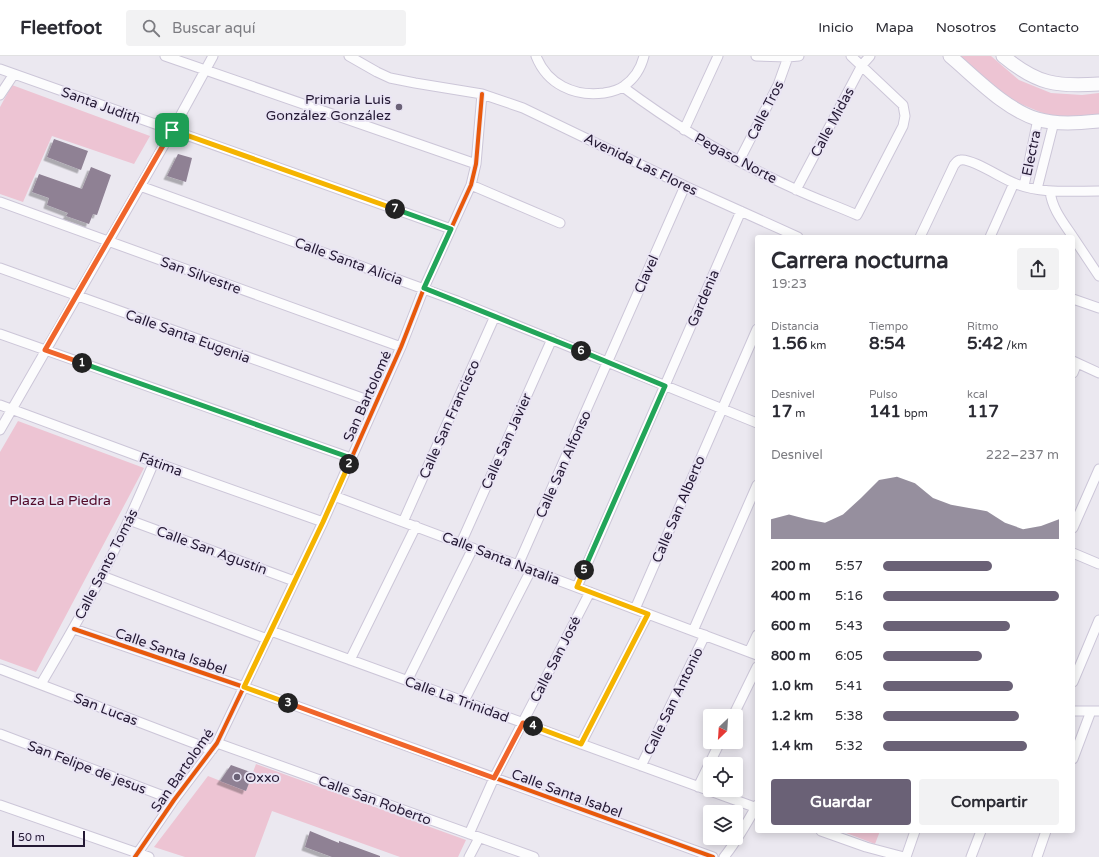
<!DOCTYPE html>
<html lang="es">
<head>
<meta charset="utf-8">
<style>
  :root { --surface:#fff; --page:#f2f2f3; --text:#2b2b33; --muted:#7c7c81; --line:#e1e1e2; --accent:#6a6176 }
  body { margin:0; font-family:"Varela Round",sans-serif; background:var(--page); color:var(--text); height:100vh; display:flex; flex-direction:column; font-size:15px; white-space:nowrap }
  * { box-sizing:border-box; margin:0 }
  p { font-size:13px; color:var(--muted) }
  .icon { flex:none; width:22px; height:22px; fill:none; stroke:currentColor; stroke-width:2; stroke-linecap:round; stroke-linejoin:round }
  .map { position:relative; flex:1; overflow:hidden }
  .panel { position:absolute; left:755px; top:179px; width:320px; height:598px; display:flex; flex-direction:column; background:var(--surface); border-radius:4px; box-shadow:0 2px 10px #0003 }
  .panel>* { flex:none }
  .needle { width:26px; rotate:205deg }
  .fabs { position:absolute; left:703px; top:653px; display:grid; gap:8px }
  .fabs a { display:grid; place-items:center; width:40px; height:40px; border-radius:4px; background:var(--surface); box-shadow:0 2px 10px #0003; font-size:20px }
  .scale { position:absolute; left:12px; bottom:10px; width:73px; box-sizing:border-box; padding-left:4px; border:2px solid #241934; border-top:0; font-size:11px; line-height:14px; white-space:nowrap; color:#241934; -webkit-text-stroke:3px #eae5f4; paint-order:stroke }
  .pin { position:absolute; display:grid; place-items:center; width:34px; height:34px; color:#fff; margin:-17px; border-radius:8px; box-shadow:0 2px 6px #0006 }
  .km { position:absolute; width:20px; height:20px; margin:-10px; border-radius:50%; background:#222; color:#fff; font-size:11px; line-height:20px; text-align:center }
  .round { display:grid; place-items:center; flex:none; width:42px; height:42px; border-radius:4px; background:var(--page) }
  .headline { display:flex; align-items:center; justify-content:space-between; height:68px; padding:0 16px }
  h1 { font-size:22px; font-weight:800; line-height:30px }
  .metrics { display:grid; grid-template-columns:repeat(3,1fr); gap:6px; height:68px; padding:4px 16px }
  .metrics div { display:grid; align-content:center }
  .metrics b { font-size:17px; font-weight:800 }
  .metrics small { font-size:11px; font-weight:400 }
  .metrics p { font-size:11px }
  .chart { height:112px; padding:8px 16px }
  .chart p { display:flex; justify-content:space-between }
  .chart svg { width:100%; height:72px; margin-top:4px; fill:var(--accent); opacity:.7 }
  .cta { display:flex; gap:8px; margin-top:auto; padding:8px 16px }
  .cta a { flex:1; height:46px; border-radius:4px; background:var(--accent); color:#fff; font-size:16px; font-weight:800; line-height:46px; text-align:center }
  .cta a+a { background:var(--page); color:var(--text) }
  ul { padding:0 16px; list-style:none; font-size:13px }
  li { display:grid; grid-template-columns:64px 48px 1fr; align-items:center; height:30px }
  li i { height:10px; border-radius:5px; background:var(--accent) }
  header { display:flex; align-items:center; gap:24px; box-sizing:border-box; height:56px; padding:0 20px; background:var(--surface); border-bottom:1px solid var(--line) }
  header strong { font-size:19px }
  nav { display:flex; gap:22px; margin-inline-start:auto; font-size:14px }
  .search { width:280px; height:36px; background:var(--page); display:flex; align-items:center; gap:10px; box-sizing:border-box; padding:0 14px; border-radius:4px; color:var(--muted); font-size:15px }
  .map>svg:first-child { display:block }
  .green { fill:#edc4d3 }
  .building { fill:#8f8194; filter:url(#shadow) }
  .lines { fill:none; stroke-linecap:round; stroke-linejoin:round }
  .street-casing { stroke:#ccc6d8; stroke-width:11 }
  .secondary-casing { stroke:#ccc6d8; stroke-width:15 }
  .street { stroke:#fcfcfd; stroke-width:9 }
  .secondary { stroke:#fcfcfd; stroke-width:13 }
  .cycleway-casing { stroke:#eae5f4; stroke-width:6 }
  .cycleway { stroke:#e8590c; stroke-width:4 }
  .split-1-casing { stroke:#fff; stroke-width:8 }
  .split-2-casing { stroke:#fff; stroke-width:8 }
  .split-3-casing { stroke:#fff; stroke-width:8 }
  .split-4-casing { stroke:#fff; stroke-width:8 }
  .split-5-casing { stroke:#fff; stroke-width:8 }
  .split-6-casing { stroke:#fff; stroke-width:8 }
  .split-7-casing { stroke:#fff; stroke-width:8 }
  .split-8-casing { stroke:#fff; stroke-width:8 }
  .split-1 { stroke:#f0652b; stroke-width:5 }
  .split-2 { stroke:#22a559; stroke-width:5 }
  .split-3 { stroke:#f5b400; stroke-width:5 }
  .split-4 { stroke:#f0652b; stroke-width:5 }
  .split-5 { stroke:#f5b400; stroke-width:5 }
  .split-6 { stroke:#22a559; stroke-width:5 }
  .split-7 { stroke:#22a559; stroke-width:5 }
  .split-8 { stroke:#f5b400; stroke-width:5 }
  .poi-dot { fill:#6a6176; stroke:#eae5f4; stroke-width:1.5 }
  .labels { text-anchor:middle; stroke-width:4; stroke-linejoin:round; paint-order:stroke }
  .poi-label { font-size:14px; fill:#241934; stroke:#eae5f4; text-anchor:end }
  .street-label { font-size:14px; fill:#241934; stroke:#eae5f4 }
  .park-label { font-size:14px; fill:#520a29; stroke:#eae5f4 }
</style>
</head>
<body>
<header>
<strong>Fleetfoot</strong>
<div class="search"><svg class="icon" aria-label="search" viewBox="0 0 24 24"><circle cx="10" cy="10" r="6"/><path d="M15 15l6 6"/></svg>Buscar aquí</div>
<nav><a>Inicio</a><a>Mapa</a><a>Nosotros</a><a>Contacto</a></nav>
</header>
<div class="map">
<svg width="1099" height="801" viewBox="0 0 1099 801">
  <defs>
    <filter id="shadow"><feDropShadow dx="-3.5" dy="3.5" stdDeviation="0" flood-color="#0004"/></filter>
  </defs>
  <rect width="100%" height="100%" fill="#ebe8f0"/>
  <!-- green -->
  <path class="green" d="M959,0h32l28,24 32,13 31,2 17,-2v23l-47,1 -43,-18z
    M12,29l138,51 -16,28 -82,-28 -29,66 -23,-8v-87z
    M18,365l126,47 -108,204 -36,-13v-207z
    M256,708l210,76 -8,17h-58l-128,-46 -17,46h-70l-31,-10 54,-71 38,15z
    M841,775h39l-5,13z"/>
  <!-- building -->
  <path class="building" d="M54,83l34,12 -7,19 -34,-13z
    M178,98l14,4 -6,24 -19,-6z
    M91,111l20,8 -14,40 -4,-1 -4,10 -23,-8 2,-3 -21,-8 2,-7 -17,-6 7,-18 43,15z
    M231,709l22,8 -7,18 -26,-10z
    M310,775l29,12v-2l41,15v1h-48l-27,-10z"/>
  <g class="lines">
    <defs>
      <path id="street" d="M165,0l311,108
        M349,0l28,16 13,6 25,5 67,11 41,14 162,78 113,51
        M536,0c11,28 38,41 68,37 6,-1 15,-3 20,-7 10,-7 17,-18 20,-30
        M756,0l32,1 11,-1
        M0,13l451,160
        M623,31c54,40 112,75 172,102 21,10 42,17 62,26l46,-89 2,-10 -2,-11 -52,-49
        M0,39l14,-21
        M684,74l34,-74
        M739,105l39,-76 10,-28
        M471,129l89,38
        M140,130l317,115 300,122
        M1024,130l14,-67
        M1037,133l17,-67
        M796,134l66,-125 8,-9
        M1050,135c2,18 13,31 23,46
        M0,146l401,145
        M920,181l34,-72c2,-2 3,-5 7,-5 10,-2 42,19 53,23 26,11 57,8 85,8
        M990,181l24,-54
        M1073,181l26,39
        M0,212l376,135
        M1073,243l26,9
        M0,278l351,124
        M1073,305l26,12
        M1073,317l4,-10
        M0,349l154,57 169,60
        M0,374l172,-299 41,-75
        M334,440l423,159
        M129,464l165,61
        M403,466l92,-206
        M1073,472l26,-59
        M461,487l91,-204
        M1073,497l26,11
        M518,509l167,-379
        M102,520l165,63
        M577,531l164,-376
        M635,553l122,-280
        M74,573l170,58 469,170
        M271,575l486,177
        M693,575l64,-146
        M749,596l8,-17
        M350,604l66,-134
        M0,613l212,81
        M407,625l66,-133
        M1073,626l26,-62
        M41,628c21,-36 42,-71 61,-109 19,-37 36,-75 52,-113
        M464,645l67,-131
        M1073,655h26
        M733,660l24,-49
        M0,678l174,66
        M217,687l317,114
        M581,688l67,-130
        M1073,703l18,-48
        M641,710l64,-131
        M698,731l22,-45
        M0,749l149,52
        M821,775l45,16 38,10
        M469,778l25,-56 96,-186
        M135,801l39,-57 43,-57 106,-221 78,-175 23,-59 47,-103 5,-21 6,-70
        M469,801l10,-19
        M724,801c13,-16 23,-34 33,-52
        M906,801l9,-26
        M971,801l10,-26
        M1037,801l9,-26"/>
      <path id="secondary" d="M950,0c26,22 55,53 87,63 20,6 42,4 62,2
        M1003,0c34,28 53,31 96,28"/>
    </defs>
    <!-- street casing -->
    <use href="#street" class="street-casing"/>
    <!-- secondary casing -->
    <use href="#secondary" class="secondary-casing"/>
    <!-- street -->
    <use href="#street" class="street"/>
    <!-- secondary -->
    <use href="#secondary" class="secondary"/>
    <defs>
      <path id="cycleway" d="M74,573l170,58 469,170
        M135,801l39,-57 43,-57 106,-221 78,-175 23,-59 47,-103 5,-21 6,-70"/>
    </defs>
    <!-- cycleway casing -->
    <use href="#cycleway" class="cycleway-casing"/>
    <!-- cycleway -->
    <use href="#cycleway" class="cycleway"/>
  </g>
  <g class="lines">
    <defs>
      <path id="split-1" d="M82,307l-37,-13 127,-220"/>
      <path id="split-2" d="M82,307l269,95 -2,6"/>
      <path id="split-3" d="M288,647l-44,-16 79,-165 26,-58"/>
      <path id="split-4" d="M288,647l206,75 29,-55 10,3"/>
      <path id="split-5" d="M533,670l48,18 67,-130 -71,-27 7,-17"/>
      <path id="split-6" d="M581,295l84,35 -81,184"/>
      <path id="split-7" d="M395,153l56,20 -27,59 157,63"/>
      <path id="split-8" d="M172,74l223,79"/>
    </defs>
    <!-- split-1 casing -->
    <use href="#split-1" class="split-1-casing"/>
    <!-- split-2 casing -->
    <use href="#split-2" class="split-2-casing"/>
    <!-- split-3 casing -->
    <use href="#split-3" class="split-3-casing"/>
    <!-- split-4 casing -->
    <use href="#split-4" class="split-4-casing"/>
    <!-- split-5 casing -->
    <use href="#split-5" class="split-5-casing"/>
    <!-- split-6 casing -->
    <use href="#split-6" class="split-6-casing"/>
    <!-- split-7 casing -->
    <use href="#split-7" class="split-7-casing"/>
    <!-- split-8 casing -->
    <use href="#split-8" class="split-8-casing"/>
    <!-- split-1 -->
    <use href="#split-1" class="split-1"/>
    <!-- split-2 -->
    <use href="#split-2" class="split-2"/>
    <!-- split-3 -->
    <use href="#split-3" class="split-3"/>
    <!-- split-4 -->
    <use href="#split-4" class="split-4"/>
    <!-- split-5 -->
    <use href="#split-5" class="split-5"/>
    <!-- split-6 -->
    <use href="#split-6" class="split-6"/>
    <!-- split-7 -->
    <use href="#split-7" class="split-7"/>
    <!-- split-8 -->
    <use href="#split-8" class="split-8"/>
  </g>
  <!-- markers -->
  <g class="poi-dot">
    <circle cx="399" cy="51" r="4"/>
    <circle cx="237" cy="721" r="4"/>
  </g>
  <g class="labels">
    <!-- poi labels -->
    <g class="poi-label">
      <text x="391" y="48">Primaria Luis<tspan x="391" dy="16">González González</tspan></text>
      <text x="245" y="726" text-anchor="start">Oxxo</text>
    </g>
    <!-- street labels -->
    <g class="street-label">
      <text transform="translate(101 49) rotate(20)" y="5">Santa Judith</text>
      <text transform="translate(765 54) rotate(-63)" y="5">Calle Tros</text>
      <text transform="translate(832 66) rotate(-62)" y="5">Calle Midas</text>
      <text transform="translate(1031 97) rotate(-78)" y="5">Electra</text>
      <text transform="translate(736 102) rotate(28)" y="5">Pegaso Norte</text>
      <text transform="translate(641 108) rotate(26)" y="5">Avenida Las Flores</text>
      <text transform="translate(349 205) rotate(20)" y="5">Calle Santa Alicia</text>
      <text transform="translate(646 218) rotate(-66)" y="5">Clavel</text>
      <text transform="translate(201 219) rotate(20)" y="5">San Silvestre</text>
      <text transform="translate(703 242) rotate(-67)" y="5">Gardenia</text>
      <text transform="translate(188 280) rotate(20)" y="5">Calle Santa Eugenia</text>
      <text transform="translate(367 340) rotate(-66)" y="5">San Bartolomé</text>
      <text transform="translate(449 363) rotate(-66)" y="5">Calle San Francisco</text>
      <text transform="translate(506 385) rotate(-66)" y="5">Calle San Javier</text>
      <text transform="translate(161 408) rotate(20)" y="5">Fátima</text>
      <text transform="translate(563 408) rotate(-66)" y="5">Calle San Alfonso</text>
      <text transform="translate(678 453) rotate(-67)" y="5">Calle San Alberto</text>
      <text transform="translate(212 494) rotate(20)" y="5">Calle San Agustín</text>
      <text transform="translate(501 502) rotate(21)" y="5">Calle Santa Natalia</text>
      <text transform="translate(106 508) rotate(-63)" y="5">Calle Santo Tomás</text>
      <text transform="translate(171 595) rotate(19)" y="5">Calle Santa Isabel</text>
      <text transform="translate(555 603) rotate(-63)" y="5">Calle San José</text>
      <text transform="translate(457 643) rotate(20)" y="5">Calle La Trinidad</text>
      <text transform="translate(673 645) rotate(-64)" y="5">Calle San Antonio</text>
      <text transform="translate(106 653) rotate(21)" y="5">San Lucas</text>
      <text transform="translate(87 711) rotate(21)" y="5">San Felipe de jesus</text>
      <text transform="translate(182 714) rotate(-55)" y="5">San Bartolomé</text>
      <text transform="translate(567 737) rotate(20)" y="5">Calle Santa Isabel</text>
      <text transform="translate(375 744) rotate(20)" y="5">Calle San Roberto</text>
    </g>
    <!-- park labels -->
    <g class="park-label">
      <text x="60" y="449">Plaza La Piedra</text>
    </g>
  </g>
</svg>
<div class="fabs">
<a><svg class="needle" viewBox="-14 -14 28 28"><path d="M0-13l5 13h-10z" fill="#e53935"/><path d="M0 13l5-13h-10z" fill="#7c7c81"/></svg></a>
<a><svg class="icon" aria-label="locate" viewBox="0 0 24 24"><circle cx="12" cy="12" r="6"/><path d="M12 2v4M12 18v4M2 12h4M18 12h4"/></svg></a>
<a><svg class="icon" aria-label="layers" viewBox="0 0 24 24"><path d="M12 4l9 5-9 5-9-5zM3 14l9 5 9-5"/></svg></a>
</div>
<div class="scale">50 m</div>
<div class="pin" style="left:172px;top:74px;background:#1e9e55"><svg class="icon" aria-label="arrive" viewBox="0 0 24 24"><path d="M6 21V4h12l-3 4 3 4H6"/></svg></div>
<b class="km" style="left:82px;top:307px">1</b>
<b class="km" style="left:349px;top:408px">2</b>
<b class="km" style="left:288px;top:647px">3</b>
<b class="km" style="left:533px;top:670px">4</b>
<b class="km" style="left:584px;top:514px">5</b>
<b class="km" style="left:581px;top:295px">6</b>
<b class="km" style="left:395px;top:153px">7</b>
<section class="panel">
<div class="headline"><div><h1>Carrera nocturna</h1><p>19:23</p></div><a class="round"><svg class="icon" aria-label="share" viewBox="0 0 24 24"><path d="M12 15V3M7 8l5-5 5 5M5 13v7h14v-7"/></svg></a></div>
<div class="metrics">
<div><p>Distancia</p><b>1.56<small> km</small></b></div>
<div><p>Tiempo</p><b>8:54</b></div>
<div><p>Ritmo</p><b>5:42<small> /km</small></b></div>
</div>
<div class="metrics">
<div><p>Desnivel</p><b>17<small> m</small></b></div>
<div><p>Pulso</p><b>141<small> bpm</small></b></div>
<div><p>kcal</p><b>117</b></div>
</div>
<div class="chart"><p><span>Desnivel</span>222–237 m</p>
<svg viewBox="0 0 160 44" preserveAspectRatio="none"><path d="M0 44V32L10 29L20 32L30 34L40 29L50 19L60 8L70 6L80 10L90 19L100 23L110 25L120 27L130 34L140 38L150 36L160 32V44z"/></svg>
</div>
<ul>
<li><b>200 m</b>5:57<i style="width:62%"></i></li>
<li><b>400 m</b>5:16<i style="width:100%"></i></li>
<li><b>600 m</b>5:43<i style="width:72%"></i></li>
<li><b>800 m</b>6:05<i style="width:56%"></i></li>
<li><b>1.0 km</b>5:41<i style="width:74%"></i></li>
<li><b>1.2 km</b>5:38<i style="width:77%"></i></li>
<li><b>1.4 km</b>5:32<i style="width:82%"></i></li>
</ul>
<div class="cta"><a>Guardar</a><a>Compartir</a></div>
</section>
</div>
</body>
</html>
